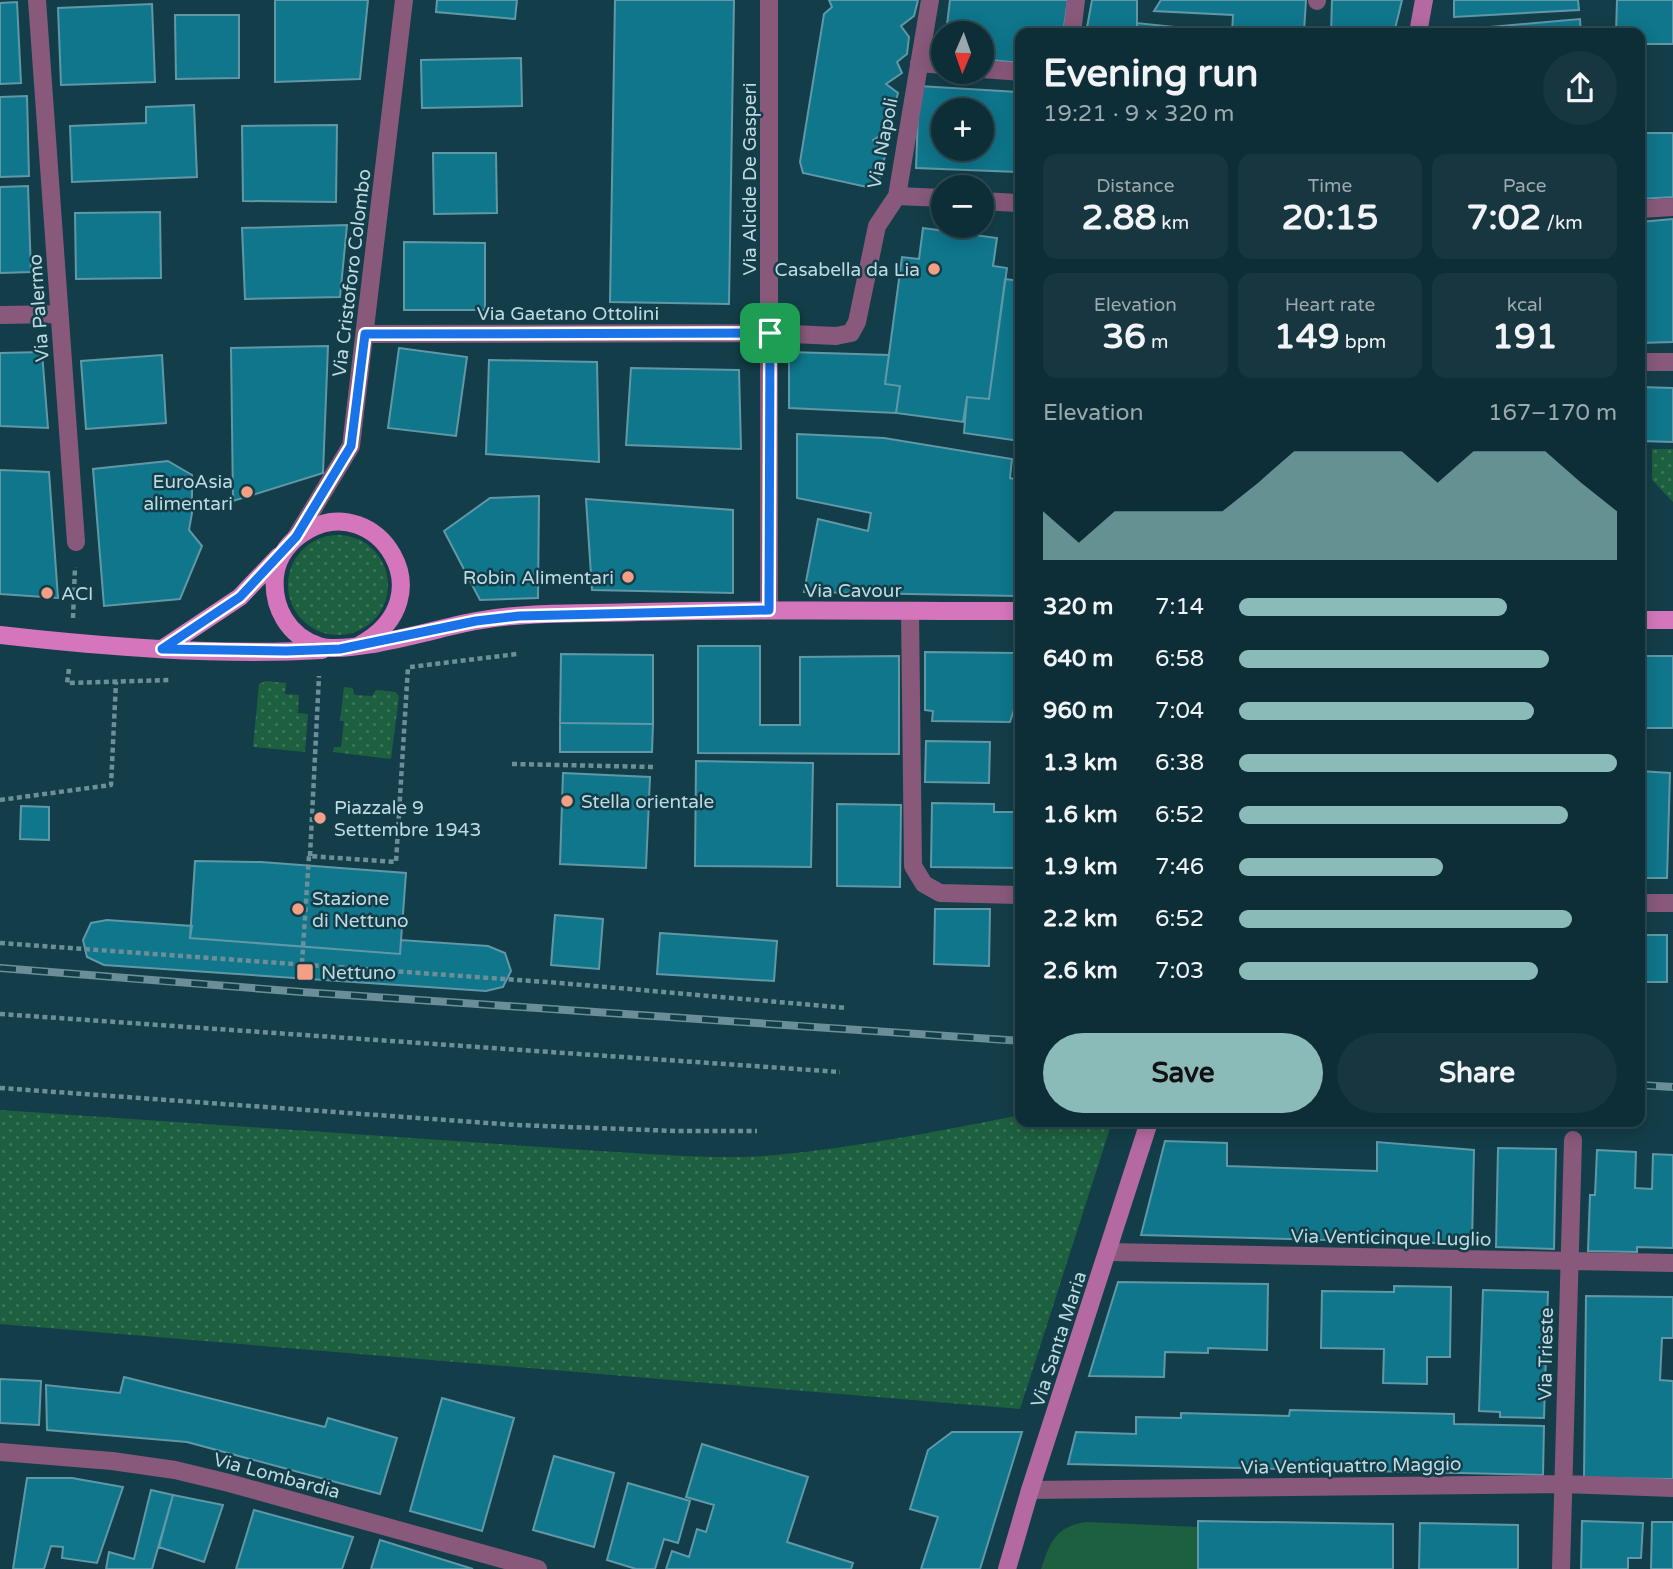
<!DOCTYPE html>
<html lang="en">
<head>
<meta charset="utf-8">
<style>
  :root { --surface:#0e2e37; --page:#17363f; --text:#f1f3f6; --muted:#9ba8ad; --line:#2e4a52; --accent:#8bbbb9 }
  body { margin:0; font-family:"Varela Round",sans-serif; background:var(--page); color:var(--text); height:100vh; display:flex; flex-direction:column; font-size:26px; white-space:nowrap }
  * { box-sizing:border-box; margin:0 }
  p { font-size:23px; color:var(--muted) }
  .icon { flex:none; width:38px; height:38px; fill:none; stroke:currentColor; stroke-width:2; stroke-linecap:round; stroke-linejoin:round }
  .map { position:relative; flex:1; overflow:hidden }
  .drawer { position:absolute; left:1015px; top:28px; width:630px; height:1099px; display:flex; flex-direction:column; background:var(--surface); border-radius:14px; box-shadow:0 4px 18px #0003,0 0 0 2px var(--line) }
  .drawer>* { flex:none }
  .needle { width:46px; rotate:182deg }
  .controls { position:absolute; left:931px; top:21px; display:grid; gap:14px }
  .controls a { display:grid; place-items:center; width:63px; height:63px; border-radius:50%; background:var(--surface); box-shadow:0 4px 18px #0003,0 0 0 2px var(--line); font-size:35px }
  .pin { position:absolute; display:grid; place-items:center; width:60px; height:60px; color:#fff; margin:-30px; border-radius:14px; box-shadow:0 4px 10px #0006 }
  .round { display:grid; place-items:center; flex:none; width:74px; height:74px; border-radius:37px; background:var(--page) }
  .summary { display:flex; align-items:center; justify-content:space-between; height:119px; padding:0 28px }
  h1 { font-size:38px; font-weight:800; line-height:52px }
  .figures { display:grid; grid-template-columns:repeat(3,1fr); gap:10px; height:119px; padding:7px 28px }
  .figures div { display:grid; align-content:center; border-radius:14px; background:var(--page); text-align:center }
  .figures b { font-size:35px; font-weight:800 }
  .figures small { font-size:19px; font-weight:400 }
  .figures p { font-size:19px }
  .chart { height:196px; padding:14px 28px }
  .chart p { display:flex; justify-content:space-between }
  .chart svg { width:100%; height:126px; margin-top:7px; fill:var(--accent); opacity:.7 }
  .primary-button { display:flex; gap:14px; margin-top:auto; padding:14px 28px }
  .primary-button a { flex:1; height:80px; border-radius:42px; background:var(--accent); color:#111; font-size:28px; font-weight:800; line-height:80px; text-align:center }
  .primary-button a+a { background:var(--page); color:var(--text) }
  ul { padding:0 28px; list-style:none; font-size:23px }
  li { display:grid; grid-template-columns:112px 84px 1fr; align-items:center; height:52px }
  li i { height:18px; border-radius:9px; background:var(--accent) }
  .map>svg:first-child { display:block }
  .grass { fill:url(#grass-dots) }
  .park { fill:#1d603f }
  .building { fill:#0f768c; stroke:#6098a7; stroke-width:2; fill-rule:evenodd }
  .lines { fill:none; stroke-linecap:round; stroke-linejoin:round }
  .path { stroke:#6d8f99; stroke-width:4.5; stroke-dasharray:5 3.5; stroke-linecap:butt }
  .pedestrian { stroke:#88597b; stroke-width:18 }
  .minor { stroke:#88597b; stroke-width:18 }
  .secondary { stroke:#b46aa0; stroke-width:18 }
  .primary { stroke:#d576bc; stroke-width:18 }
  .rail-casing { stroke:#6c8e98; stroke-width:8 }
  .rail { stroke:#133e49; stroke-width:5; stroke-dasharray:16; stroke-linecap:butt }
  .route-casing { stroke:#fff; stroke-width:14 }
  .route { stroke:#1a73e8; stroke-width:9 }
  .poi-dot { fill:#f39f85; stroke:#133e49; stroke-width:2.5 }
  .labels { text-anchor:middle; stroke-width:5; stroke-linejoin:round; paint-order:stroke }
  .street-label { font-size:19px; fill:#bed9e1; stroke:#133e49 }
  .poi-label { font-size:19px; fill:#bed9e1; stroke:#133e49; text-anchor:start }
</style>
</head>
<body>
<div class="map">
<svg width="1673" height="1569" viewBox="0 0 1673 1569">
  <defs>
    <pattern id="grass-dots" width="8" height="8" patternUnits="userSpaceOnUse" patternTransform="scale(1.75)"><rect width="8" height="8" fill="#1d603f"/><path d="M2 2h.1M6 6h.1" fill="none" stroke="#3c765a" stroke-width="1.8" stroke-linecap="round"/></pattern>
  </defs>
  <rect width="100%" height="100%" fill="#133e49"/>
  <!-- grass -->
  <path class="grass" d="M1652,449h21v53l-21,-22z
    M288 585a50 50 0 1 1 100 0a50 50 0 1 1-100 0Z
    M266,681l20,2 -1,11 14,1 -1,18 10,1 -3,38 -52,-5 6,-63z
    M344,687l8,1 3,7 17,1 4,-6 19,2 4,4 -8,63 -58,-7 1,-5h7l3,-26h-4z
    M0,1110l615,42c53,3 108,8 161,3 83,-8 163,-24 244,-40v7h92l-92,287 -1020,-85z"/>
  <!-- park -->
  <path class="park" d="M1086,1522l112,5 -1,42h-156c9,-27 14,-42 45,-47z"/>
  <!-- building -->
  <path class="building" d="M275,0h93l-8,79 -85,3z
    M437,0h80l-2,19 -79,-7z
    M615,0h119l-5,304 -119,-2z
    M829,0h89l-4,16 -13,10 8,11 -2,17 -10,8 5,11 -16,11 12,9 -10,38 -15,9 12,16 -7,28 -11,3 -64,-14 -3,-11 24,-148 8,-7z
    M950,0h118l-5,33h-43v30l-38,-4v-26h-36z
    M1092,0h45v33h-51z
    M1161,0h145l-2,32 27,1 1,-33h70l-8,33h-257v-10l95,10 1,-18 -79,-4z
    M1454,0h124l1,10 -125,7z
    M1617,0h56v44h-33v-11h-24z
    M17,2l4,81 -21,1v-81z
    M152,4l3,78 -94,3 -3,-77z
    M175,15h64v63l-63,1z
    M1580,19l1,14h-135v-2z
    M521,58l1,48 -100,2 -1,-48z
    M919,86l101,6v80l-104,-4zM943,110h39v39h-39z
    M27,96l2,80 -29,1v-80z
    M194,105l3,72 -125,5 -2,-56 76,-3v-16z
    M337,125l-1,77 -93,-1 -1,-75z
    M1640,128v5h33v64l-33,2z
    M433,153h63l1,60 -63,1z
    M28,186l3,86 -31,1v-86z
    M160,212l1,66 -85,1 -1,-66z
    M1673,219v123l-33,1v-46h4v-34h-4v-41z
    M347,225l-7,72 -95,2 -3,-71z
    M923,228l74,10 -4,28 14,2 -18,131 -22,-2 -4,25 -67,-9 4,-27 -15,-2 17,-127 17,2z
    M404,242l81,1v67h-81z
    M1005,279l15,2v160l-56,-8 3,-36 22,2z
    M328,346l-5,127 -90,28 -2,-153z
    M399,348l68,9 -11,79 -68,-8z
    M42,352l6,76 -48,-2v-73z
    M789,352l100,3 -4,29 15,2 -4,27 -107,-5z
    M162,355l4,68 -80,6 -5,-68z
    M489,360l108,2 2,100 -113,-8z
    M631,368l108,2 2,79 -115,-4z
    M1640,387l33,1v54l-33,-1z
    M797,434l87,4 128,21 -2,19 10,3v115l-216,-4 14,-73 50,12 3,-18 -74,-15z
    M168,461l24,14v38l-3,17 13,16 -22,53 -76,7 -11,-137z
    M0,470l49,2 9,126 -58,-4z
    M539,496l-1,102 -58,2 -36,-69 46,-33z
    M586,499l147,11v83l-141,-3z
    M698,646h62v79h40v-68l99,-1v98l-201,-1z
    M925,652l95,1v44h-2l-8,25 -78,-1 1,-10 -8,-1z
    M561,654l92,1v69l-93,-1z
    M1640,656h33v72h-33z
    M560,723l93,1 -1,28h-92z
    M926,741l64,1 -1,41 -64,-1z
    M696,761l117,2 -2,104 -116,-1z
    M1640,771l30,2 -3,105h-27z
    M563,773l87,4 -4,91 -86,-4z
    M932,803l62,1v8h26v56l-89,-1z
    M837,804l64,1 -1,82 -63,-1z
    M21,806l28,1v33l-29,-1z
    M195,861l66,1 145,11 -6,81 -210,-16z
    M935,909h55l-1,57 -55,-2z
    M555,915l48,4 -4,50 -48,-4z
    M107,920l85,6 -2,12 210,16 1,-14 87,6 17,7 6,18 -8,16 -17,4 -382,-26 -17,-8 -4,-17 8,-17z
    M660,933l117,8 -3,40 -117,-7z
    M1640,935h27v47h-27z
    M1165,1141l62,2v23l150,5v-29l97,8 -2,94 -331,-9z
    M1498,1148l58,1 -2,100 -58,-2z
    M1597,1150l39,2 -1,36 17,1 1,-35 20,1v93l-36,-1v5l-49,-1 2,-56h5z
    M1118,1282l150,2 -1,66 -59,-2v5l-43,-1 -1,25 -75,-1z
    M1394,1286l57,1 -1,70h-23v27l-44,-1 1,-34 -63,-1 1,-57 72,1z
    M1483,1290l65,2 -4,126 -44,-1v-5l-21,-1z
    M1586,1296l87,1v41h-11l-2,42 13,1v98l-89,-1z
    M124,1377l201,50 3,-9 69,20 -17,56 -193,-52 -140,-12 -1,-45 74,8z
    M0,1379l41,2 -2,44 -39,-2z
    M442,1398l72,20 -32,113 -72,-20z
    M1290,1410l164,4v10l90,2 -1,49 -475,-11 8,-32 60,2v-17l45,1v-5l108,3z
    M952,1432h70l-42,137h-59l17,-52 -28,-8 18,-59z
    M702,1444l106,33 -21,65 66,21 -2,6h-185l6,-18 17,6 8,-28 9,3 8,-27 -28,-8z
    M554,1456l60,17 -20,74 -61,-17z
    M27,1478h45l51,9 -26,76 -35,-5 1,-11 -12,-1 -7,23h-31z
    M628,1483l62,18 -12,42 -14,-4 -9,30h-19l-29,-9z
    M151,1490l22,5 -21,74h-46l3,-17 25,7z
    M173,1495l50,10 -19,57 -45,-15z
    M254,1510l99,27 -11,32h-106z
    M1198,1521l195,3v45h-195z
    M1582,1521l61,2 -2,35h-13v11h-47z
    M1652,1522h21v47h-22z
    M1420,1523l98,2v44h-99z
    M380,1540l93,29h-102z"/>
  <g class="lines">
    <!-- path -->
    <path class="path" d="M73,618l2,-51
      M410,667l107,-13
      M69,669l-2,14 104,-3
      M512,764l142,3
      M0,800l111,-15 5,-103
      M310,856l9,-180
      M0,943l560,40 287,25
      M302,963l7,-107 87,6 12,-195
      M0,1014l840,58
      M0,1088l516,37 160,6h81"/>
    <!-- pedestrian -->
    <path class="pedestrian" d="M1072,33l4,-33
      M1640,362h33"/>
    <!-- minor -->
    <path class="minor" d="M37,0l39,542
      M1317,1v-1
      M919,63l24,2
      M982,69l38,3
      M897,196l46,2
      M982,201l35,2
      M1640,209l33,-2
      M0,315l59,-1
      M365,334l405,-1 66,3 15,-3 6,-11 20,-96 20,-30 33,-196
      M296,537l55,-91 53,-446
      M769,610v-610
      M910,611l3,255 11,18 16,9 80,2
      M1640,903h33
      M1108,1252l565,11
      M0,1452l112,9 63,9 54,13 309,86
      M1030,1490l533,-6 110,4
      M1561,1569l12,-429"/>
    <!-- secondary -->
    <path class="secondary" d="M1418,33l6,-33
      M1007,1569l23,-79 119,-368"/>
    <!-- primary -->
    <path class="primary" d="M1640,620h33
      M0,635c105,12 217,21 322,15
      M360,645c88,-48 16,-154 -52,-115 -17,9 -31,26 -33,46 -3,31 13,60 44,70 29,10 122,-19 157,-25 54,-10 110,-7 165,-9 126,-3 253,-1 379,-1
      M162,649l78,-52 39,-41"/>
    <defs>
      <path id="rail" d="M0,968l302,24 718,49
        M1640,1085l33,2"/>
    </defs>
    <!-- rail casing -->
    <use href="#rail" class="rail-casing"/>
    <!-- rail -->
    <use href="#rail" class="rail"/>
  </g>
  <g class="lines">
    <defs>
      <path id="route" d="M770,333l-1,277 -250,6 -43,5 -136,28 -54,2 -124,-2 78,-52 56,-60 55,-91 14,-112z"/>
    </defs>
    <!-- route casing -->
    <use href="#route" class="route-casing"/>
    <!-- route -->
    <use href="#route" class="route"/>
  </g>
  <!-- markers -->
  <g class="poi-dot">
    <circle cx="934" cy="269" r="7"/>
    <circle cx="247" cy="492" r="7"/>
    <circle cx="628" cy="577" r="7"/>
    <circle cx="47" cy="593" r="7"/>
    <circle cx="567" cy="801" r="7"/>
    <circle cx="320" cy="818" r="7"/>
    <circle cx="298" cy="909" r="7"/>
    <rect x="296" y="963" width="18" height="18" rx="3.5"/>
  </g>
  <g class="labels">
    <!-- street labels -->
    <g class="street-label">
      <text transform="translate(882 143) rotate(-79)" y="7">Via Napoli</text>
      <text transform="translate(749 179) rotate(-90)" y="7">Via Alcide De Gasperi</text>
      <text transform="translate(351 273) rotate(-83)" y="7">Via Cristoforo Colombo</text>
      <text transform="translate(38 308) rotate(-94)" y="7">Via Palermo</text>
      <text x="568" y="320">Via Gaetano Ottolini</text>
      <text x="853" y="597">Via Cavour</text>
      <text transform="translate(1391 1237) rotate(1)" y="7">Via Venticinque Luglio</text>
      <text transform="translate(1058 1339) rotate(-72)" y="7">Via Santa Maria</text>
      <text transform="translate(1545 1354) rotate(-89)" y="7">Via Trieste</text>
      <text transform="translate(1351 1465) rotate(-1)" y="7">Via Ventiquattro Maggio</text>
      <text transform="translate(277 1475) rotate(15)" y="7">Via Lombardia</text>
    </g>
    <!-- poi labels -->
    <g class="poi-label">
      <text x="920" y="276" text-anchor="end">Casabella da Lia</text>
      <text x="233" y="488" text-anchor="end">EuroAsia<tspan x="233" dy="22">alimentari</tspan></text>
      <text x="614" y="584" text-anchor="end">Robin Alimentari</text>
      <text x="61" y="600">ACI</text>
      <text x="581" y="808">Stella orientale</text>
      <text x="334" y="814">Piazzale 9<tspan x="334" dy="22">Settembre 1943</tspan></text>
      <text x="312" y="905">Stazione<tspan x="312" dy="22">di Nettuno</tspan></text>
      <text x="321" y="979">Nettuno</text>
    </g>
  </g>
</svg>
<div class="controls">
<a><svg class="needle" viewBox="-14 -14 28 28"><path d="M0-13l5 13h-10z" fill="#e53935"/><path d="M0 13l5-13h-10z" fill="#9ba8ad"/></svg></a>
<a>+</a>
<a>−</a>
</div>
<div class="pin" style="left:770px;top:333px;background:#1e9e55"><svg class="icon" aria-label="arrive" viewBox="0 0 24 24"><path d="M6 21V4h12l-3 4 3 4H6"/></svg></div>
<section class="drawer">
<div class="summary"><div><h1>Evening run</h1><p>19:21 · 9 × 320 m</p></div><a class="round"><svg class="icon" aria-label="share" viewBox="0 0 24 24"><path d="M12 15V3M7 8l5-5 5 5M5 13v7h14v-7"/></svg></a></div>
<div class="figures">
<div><p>Distance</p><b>2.88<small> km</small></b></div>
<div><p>Time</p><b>20:15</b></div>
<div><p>Pace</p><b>7:02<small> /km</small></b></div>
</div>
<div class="figures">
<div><p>Elevation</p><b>36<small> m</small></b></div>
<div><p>Heart rate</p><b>149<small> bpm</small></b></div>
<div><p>kcal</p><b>191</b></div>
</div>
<div class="chart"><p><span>Elevation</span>167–170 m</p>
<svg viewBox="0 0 160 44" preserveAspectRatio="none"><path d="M0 44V27L10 38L20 27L30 27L40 27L50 27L60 17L70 6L80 6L90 6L100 6L110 17L120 6L130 6L140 6L150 17L160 27V44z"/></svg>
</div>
<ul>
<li><b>320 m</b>7:14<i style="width:71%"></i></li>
<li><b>640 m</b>6:58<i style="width:82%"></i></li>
<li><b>960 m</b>7:04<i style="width:78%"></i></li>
<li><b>1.3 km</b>6:38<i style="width:100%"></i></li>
<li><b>1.6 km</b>6:52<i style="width:87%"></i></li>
<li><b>1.9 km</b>7:46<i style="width:54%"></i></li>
<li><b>2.2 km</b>6:52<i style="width:88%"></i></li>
<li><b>2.6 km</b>7:03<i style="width:79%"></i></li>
</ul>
<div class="primary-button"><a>Save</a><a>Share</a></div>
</section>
</div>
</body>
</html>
